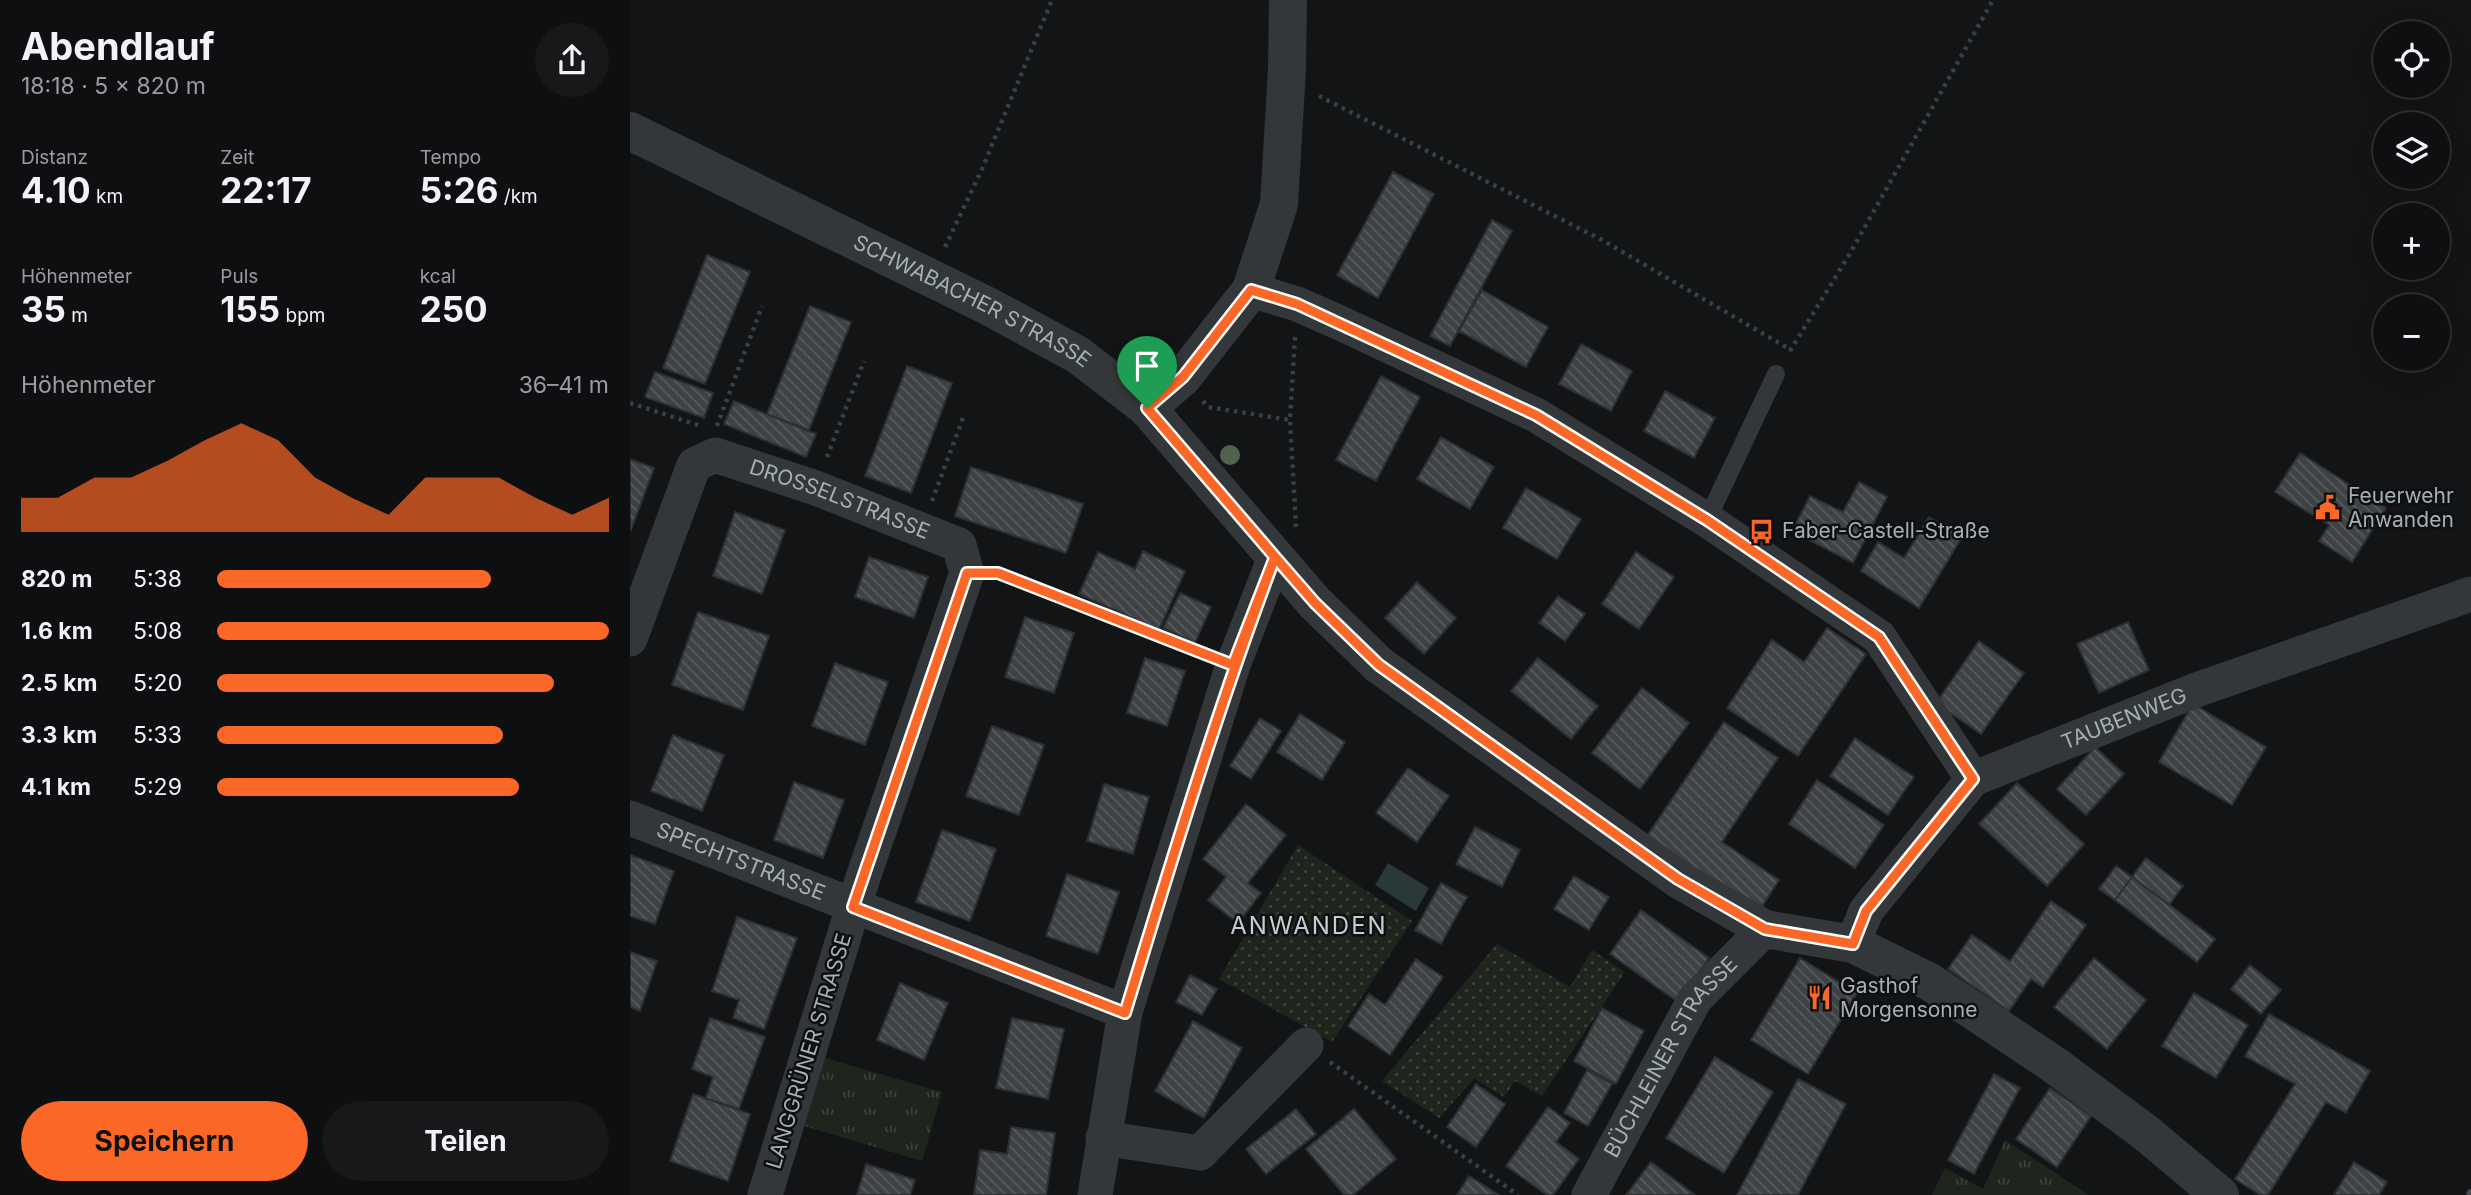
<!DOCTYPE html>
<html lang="de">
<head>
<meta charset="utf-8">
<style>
  :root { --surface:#0e0f10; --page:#171819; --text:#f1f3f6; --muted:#9b9c9f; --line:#2e2f30; --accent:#fb6726 }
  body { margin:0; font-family:Inter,sans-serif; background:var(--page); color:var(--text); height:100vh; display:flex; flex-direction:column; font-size:26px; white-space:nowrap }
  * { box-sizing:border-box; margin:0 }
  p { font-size:23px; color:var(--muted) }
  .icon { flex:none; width:38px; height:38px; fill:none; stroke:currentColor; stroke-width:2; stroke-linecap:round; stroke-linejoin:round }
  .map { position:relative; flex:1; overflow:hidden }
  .sheet { display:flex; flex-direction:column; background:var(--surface); width:630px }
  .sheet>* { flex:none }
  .controls { position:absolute; left:1743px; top:21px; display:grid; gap:14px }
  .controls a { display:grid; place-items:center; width:77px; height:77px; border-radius:50%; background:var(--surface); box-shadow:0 7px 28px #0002,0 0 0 2px var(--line); font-size:35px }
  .pin { position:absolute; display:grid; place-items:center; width:60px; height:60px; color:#fff; margin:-72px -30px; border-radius:50% 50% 50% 0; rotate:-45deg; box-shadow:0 0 7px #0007 }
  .pin .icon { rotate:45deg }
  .round { display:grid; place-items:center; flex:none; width:74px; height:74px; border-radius:37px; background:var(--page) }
  .overview { display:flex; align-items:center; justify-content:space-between; height:119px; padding:0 21px }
  h1 { font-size:38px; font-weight:700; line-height:52px }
  .figures { display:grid; grid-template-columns:repeat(3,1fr); gap:10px; height:119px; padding:7px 21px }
  .figures div { display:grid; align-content:center }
  .figures b { font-size:35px; font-weight:700 }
  .figures small { font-size:19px; font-weight:400 }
  .figures p { font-size:19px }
  .chart { height:196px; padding:14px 21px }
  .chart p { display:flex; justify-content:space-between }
  .chart svg { width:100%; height:126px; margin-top:7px; fill:var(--accent); opacity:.7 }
  .cta { display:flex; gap:14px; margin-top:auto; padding:14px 21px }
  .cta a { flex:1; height:80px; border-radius:42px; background:var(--accent); color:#111; font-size:28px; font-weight:700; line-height:80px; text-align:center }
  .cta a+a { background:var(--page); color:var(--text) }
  ul { padding:0 21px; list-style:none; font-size:23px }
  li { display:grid; grid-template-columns:112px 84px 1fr; align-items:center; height:52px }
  li i { height:18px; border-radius:9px; background:var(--accent) }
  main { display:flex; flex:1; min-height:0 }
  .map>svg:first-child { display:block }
  .grass { fill:url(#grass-tufts) }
  .garden { fill:url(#garden-dots) }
  .water { fill:#293839 }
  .building { fill:url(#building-back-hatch); stroke:#2d2f31; stroke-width:2 }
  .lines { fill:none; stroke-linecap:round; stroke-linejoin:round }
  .path { stroke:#3a3f41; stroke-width:4.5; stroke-dasharray:3.5 5; stroke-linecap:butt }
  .service { stroke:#34373a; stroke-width:18 }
  .minor { stroke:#34373a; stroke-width:35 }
  .tertiary { stroke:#34373a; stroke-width:38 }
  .rail { stroke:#494e51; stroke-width:5; stroke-dasharray:9 7; stroke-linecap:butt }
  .tree { fill:#52624d }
  .route-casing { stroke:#fff; stroke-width:14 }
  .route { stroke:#fb6726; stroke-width:9 }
  .labels { text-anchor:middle; stroke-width:5; stroke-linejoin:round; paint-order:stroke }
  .street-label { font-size:21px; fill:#a4b0b6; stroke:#0e0f10 }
  .poi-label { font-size:21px; fill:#a4b0b6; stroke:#0e0f10; text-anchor:start }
  .quarter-label { font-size:24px; letter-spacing:2px; fill:#c5cdd2; stroke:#0e0f10 }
</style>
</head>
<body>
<main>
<section class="sheet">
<div class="overview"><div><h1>Abendlauf</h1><p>18:18 · 5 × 820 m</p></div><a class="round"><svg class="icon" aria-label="share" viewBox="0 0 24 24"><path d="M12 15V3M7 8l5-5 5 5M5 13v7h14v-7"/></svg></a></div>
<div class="figures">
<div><p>Distanz</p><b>4.10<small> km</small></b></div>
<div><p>Zeit</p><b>22:17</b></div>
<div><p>Tempo</p><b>5:26<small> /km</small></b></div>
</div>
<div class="figures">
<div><p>Höhenmeter</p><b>35<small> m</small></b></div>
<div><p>Puls</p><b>155<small> bpm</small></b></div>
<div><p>kcal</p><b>250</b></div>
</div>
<div class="chart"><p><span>Höhenmeter</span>36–41 m</p>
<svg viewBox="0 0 160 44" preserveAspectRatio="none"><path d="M0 44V32L10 32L20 25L30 25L40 19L50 12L60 6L70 12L80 25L90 32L100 38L110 25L120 25L130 25L140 32L150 38L160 32V44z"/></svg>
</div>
<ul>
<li><b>820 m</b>5:38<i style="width:70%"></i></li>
<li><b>1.6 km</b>5:08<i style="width:100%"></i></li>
<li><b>2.5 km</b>5:20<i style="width:86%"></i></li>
<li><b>3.3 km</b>5:33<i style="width:73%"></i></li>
<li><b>4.1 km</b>5:29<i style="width:77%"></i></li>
</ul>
<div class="cta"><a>Speichern</a><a>Teilen</a></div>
</section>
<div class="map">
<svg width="1841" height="1195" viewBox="0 0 1841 1195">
  <defs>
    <pattern id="grass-tufts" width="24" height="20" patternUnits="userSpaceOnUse" patternTransform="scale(1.75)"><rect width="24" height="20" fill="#1f251d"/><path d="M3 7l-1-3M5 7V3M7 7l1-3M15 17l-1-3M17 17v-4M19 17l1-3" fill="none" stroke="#3d423c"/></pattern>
    <pattern id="garden-dots" width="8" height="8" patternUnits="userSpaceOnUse" patternTransform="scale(1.75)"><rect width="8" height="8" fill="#1f251d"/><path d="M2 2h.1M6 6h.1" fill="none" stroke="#3d423c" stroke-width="1.8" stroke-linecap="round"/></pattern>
    <pattern id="building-back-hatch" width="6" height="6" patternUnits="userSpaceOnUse" patternTransform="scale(1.75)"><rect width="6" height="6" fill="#3f4245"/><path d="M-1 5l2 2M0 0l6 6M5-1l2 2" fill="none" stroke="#585b5e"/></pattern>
  </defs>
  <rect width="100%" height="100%" fill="#131415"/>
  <!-- grass -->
  <path class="grass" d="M195,1058l117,34 -20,69 -118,-35z
    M1375,1140l84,55h-157l13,-27 38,21z"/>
  <!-- garden -->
  <path class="garden" d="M668,845l114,76 -80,121 -113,-63z
    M867,944l73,43 22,-37 33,22 -83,124 -27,-15 -11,16 -30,-18 -35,39 -57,-37z"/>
  <!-- water -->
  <path class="water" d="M758,863l41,25 -13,23 -41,-26z"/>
  <!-- building -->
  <path class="building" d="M763,172l41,22 -56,104 -41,-23z
    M862,220l20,11 -62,115 -20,-10z
    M77,255l43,17 -45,112 -42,-16z
    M852,290l66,37 -22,40 -67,-36z
    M180,306l41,16 -42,108 -42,-16z
    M951,344l51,27 -21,40 -52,-27z
    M277,366l45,17 -41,110 -46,-17z
    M25,372l58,21 -9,25 -59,-21z
    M751,376l39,21 -44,84 -40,-21z
    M1035,391l50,27 -21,40 -50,-27z
    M104,401l82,33 -10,23 -82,-33z
    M811,437l53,30 -24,42 -53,-30z
    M1670,453l86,55 -34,54 -33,-21 10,-16 -54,-33z
    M0,459l24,9 -23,62 -1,-1z
    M341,467l112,37 -17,49 -111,-37z
    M1229,482l28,15 -34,66 -61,-32 18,-35 33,16z
    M896,488l55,31 -24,40 -54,-31z
    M105,512l50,18 -23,64 -49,-18z
    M1299,517l33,20 -43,71 -58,-37 17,-29 26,16z
    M513,551l42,20 -26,59 -80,-36 19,-42 37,17z
    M1006,552l38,25 -35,52 -37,-25z
    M239,557l59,20 -14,41 -59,-21z
    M787,582l39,36 -32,36 -39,-36z
    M550,593l31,14 -16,36 -32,-15z
    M928,596l27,18 -20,27 -26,-18z
    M68,612l71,24 -26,74 -71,-25z
    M395,617l49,16 -20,60 -49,-16z
    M1498,622l21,48 -50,23 -22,-49z
    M1197,628l39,26 -68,102 -71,-48 45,-68 32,22z
    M1349,641l45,32 -43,61 -45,-31z
    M515,658l40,13 -18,55 -40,-13z
    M908,658l60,48 -27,33 -60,-48z
    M205,663l53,19 -23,63 -53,-19z
    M1012,688l47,35 -49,66 -48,-36z
    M1563,704l73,43 -34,58 -73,-43z
    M670,714l45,28 -23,38 -45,-28z
    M630,718l21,13 -30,48 -21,-13z
    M1094,722l54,36 -56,84 57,38 -20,31 -112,-75z
    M362,726l52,19 -25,70 -53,-19z
    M43,735l51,20 -22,56 -51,-20z
    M1225,738l59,39 -26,38 -58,-39z
    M1465,747l29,27 -38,41 -29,-26z
    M778,768l41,28 -32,46 -41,-29z
    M1187,780l67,45 -29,43 -66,-44z
    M164,782l50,18 -21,58 -49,-18z
    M1387,783l67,61 -37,42 -68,-62z
    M474,784l45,13 -16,57 -46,-13z
    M616,804l40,31 -38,48 13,10 -23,30 -30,-23 18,-23 -23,-18z
    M845,827l45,23 -18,37 -46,-23z
    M312,830l54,19 -26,72 -54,-19z
    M0,855l44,16 -19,53 -25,-8z
    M1516,858l37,28 -14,19 -37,-28z
    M1486,866l16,11 -17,23 -16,-11z
    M437,874l52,18 -21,62 -52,-18z
    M944,876l35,21 -20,33 -35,-21z
    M1502,877l83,62 -18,23 -82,-62z
    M811,883l26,14 -26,47 -26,-14z
    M1421,901l35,24 -43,62 -12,-8 -22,32 -61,-42 24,-34 38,26z
    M1011,910l68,48 -31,44 -68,-48z
    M107,917l60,21 -33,91 -31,-11 6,-18 -27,-9z
    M0,952l27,9 -17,50 -10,-4z
    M1170,958l57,35 -49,81 -57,-34z
    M1464,958l52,42 -39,49 -53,-42z
    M786,959l27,18 -53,78 -42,-29 21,-32 16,11z
    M1620,965l31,25 -20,24 -30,-25z
    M560,975l27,14 -15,26 -26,-13z
    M270,983l48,20 -24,57 -47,-20z
    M1564,993l54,32 -32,53 -54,-32z
    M972,1008l42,23 -28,53 -42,-23z
    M1639,1014l101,57 -24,42 -20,-11 -58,93h-8l-25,-16 60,-95 -50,-28z
    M80,1018l55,19 -26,72 -33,-11 7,-21 -21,-8z
    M382,1018l52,11 -16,70 -52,-11z
    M563,1021l49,27 -38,70 -49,-27z
    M1085,1057l58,35 -49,81 -58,-35z
    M957,1070l25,14 -24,42 -24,-13z
    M1364,1074l26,14 -46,86 -26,-14z
    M1168,1079l48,25 -48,91h-61z
    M846,1084l29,20 -29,43 -29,-20z
    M1420,1088l41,28 -34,51 -41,-28z
    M63,1094l57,20 -22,67 -58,-20z
    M918,1107l22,16 -14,19 23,17 -26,36h-6l-41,-29z
    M666,1109l20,25 -50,40 -20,-25z
    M724,1109l42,50 -43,36h-9l-38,-46z
    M381,1127l44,6 -9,62h-72l6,-45 27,4z
    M1021,1162l44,33h-69z
    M1724,1162l33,20 -8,13h-45z
    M236,1164l49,16 -5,15h-53z
    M839,1176l30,19h-42z"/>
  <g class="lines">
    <!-- path -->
    <path class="path" d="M689,96l283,144 189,110
      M315,247l37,-78 70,-169
      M665,337l-5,83 6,107
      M1160,351l59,-96 144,-255
      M573,401l5,6 82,13
      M0,403l71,23
      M87,426l45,-120
      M197,457l37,-96
      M302,501l32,-86
      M369,574l204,80
      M700,1062l188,133"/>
    <!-- service -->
    <path class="service" d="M1077,520l69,-146"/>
    <!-- minor -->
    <g class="minor">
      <path d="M621,290l46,14 41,18 198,93 171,105 172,117 94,142"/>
      <path id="s1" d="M0,639l64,-174 21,-10 101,33 143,57 8,28 -114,334 -88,288"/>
      <path id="s2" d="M0,818l495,194"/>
      <path id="s3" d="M1223,944l13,-33 107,-132 226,-90 272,-95"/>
      <path d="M473,1138l97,15 106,-108"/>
      <path d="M465,1195l30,-183 108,-347 42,-108"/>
      <path id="s4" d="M959,1195l106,-196 70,-70"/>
    </g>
    <!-- tertiary -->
    <g class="tertiary">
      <path id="s5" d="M0,131l358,175 90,49 69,53 168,195 64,62 299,214 87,50 88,15 77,38 123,82 93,69 74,62"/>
      <path d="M517,408l36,-31 68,-87 28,-86 8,-135 1,-69"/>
    </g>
    <!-- rail -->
    <path class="rail" d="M1838,1195l3,-5"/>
  </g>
  <!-- trees -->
  <circle class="tree" cx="600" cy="455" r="10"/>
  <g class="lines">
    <defs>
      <path id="route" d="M517,408l128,149 -42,108 -235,-92h-31l-114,334 272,106c47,-154 93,-306 150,-456l40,46 64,62 299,214 87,50 88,15 13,-33 107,-132 -94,-142 -172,-117 -171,-105 -239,-111 -46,-14 -68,87 -36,31"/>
    </defs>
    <!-- route casing -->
    <use href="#route" class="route-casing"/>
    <!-- route -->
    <use href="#route" class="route"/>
  </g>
  <!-- icons -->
  <defs>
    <symbol id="civic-bare" viewBox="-9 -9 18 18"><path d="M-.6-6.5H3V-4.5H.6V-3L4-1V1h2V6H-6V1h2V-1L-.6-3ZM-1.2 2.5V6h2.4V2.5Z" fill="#fb6726" stroke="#0e0f10" stroke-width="2.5" paint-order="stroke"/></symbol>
    <symbol id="bus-bare" viewBox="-9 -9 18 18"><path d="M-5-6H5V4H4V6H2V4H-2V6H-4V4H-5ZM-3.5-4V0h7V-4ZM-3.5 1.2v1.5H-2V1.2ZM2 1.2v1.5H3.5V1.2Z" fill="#fb6726" stroke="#0e0f10" stroke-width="2.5" paint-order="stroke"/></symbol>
    <symbol id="restaurant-bare" viewBox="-9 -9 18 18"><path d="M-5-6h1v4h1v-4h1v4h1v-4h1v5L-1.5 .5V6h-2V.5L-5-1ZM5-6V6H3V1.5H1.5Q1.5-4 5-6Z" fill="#fb6726" stroke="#0e0f10" stroke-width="2.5" paint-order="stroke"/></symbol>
  </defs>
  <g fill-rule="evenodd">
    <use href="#civic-bare" x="1680" y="490" width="35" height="35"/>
    <use href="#bus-bare" x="1114" y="514" width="35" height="35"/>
    <use href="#restaurant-bare" x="1172" y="980" width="35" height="35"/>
  </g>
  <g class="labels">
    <!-- street labels -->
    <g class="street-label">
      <text dy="7" stroke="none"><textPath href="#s5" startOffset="382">SCHWABACHER STRASSE</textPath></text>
      <text dy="7" stroke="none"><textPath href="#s1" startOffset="341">DROSSELSTRASSE</textPath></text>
      <text dy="7" stroke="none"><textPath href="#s3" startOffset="368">TAUBENWEG</textPath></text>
      <text dy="7" stroke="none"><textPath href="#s2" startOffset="119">SPECHTSTRASSE</textPath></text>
      <text transform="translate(179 1051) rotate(-73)" y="7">LANGGRÜNER STRASSE</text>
      <text dy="7" stroke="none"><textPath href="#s4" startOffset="161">BÜCHLEINER STRASSE</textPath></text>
    </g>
    <!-- poi labels -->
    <g class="poi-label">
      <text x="1718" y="503">Feuerwehr<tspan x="1718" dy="24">Anwanden</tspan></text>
      <text x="1152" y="538">Faber-Castell-Straße</text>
      <text x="1210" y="993">Gasthof<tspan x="1210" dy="24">Morgensonne</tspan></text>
    </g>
    <!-- quarter labels -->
    <g class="quarter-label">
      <text x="679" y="934">ANWANDEN</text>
    </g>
  </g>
</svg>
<div class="controls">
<a><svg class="icon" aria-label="locate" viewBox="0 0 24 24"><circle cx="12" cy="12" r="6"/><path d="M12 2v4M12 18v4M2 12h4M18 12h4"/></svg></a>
<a><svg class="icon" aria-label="layers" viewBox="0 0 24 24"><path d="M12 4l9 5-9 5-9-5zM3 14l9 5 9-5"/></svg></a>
<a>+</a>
<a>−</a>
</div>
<div class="pin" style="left:517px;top:408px;background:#1e9e55"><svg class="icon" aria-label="arrive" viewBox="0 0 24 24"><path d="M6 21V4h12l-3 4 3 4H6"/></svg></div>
</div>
</main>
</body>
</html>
